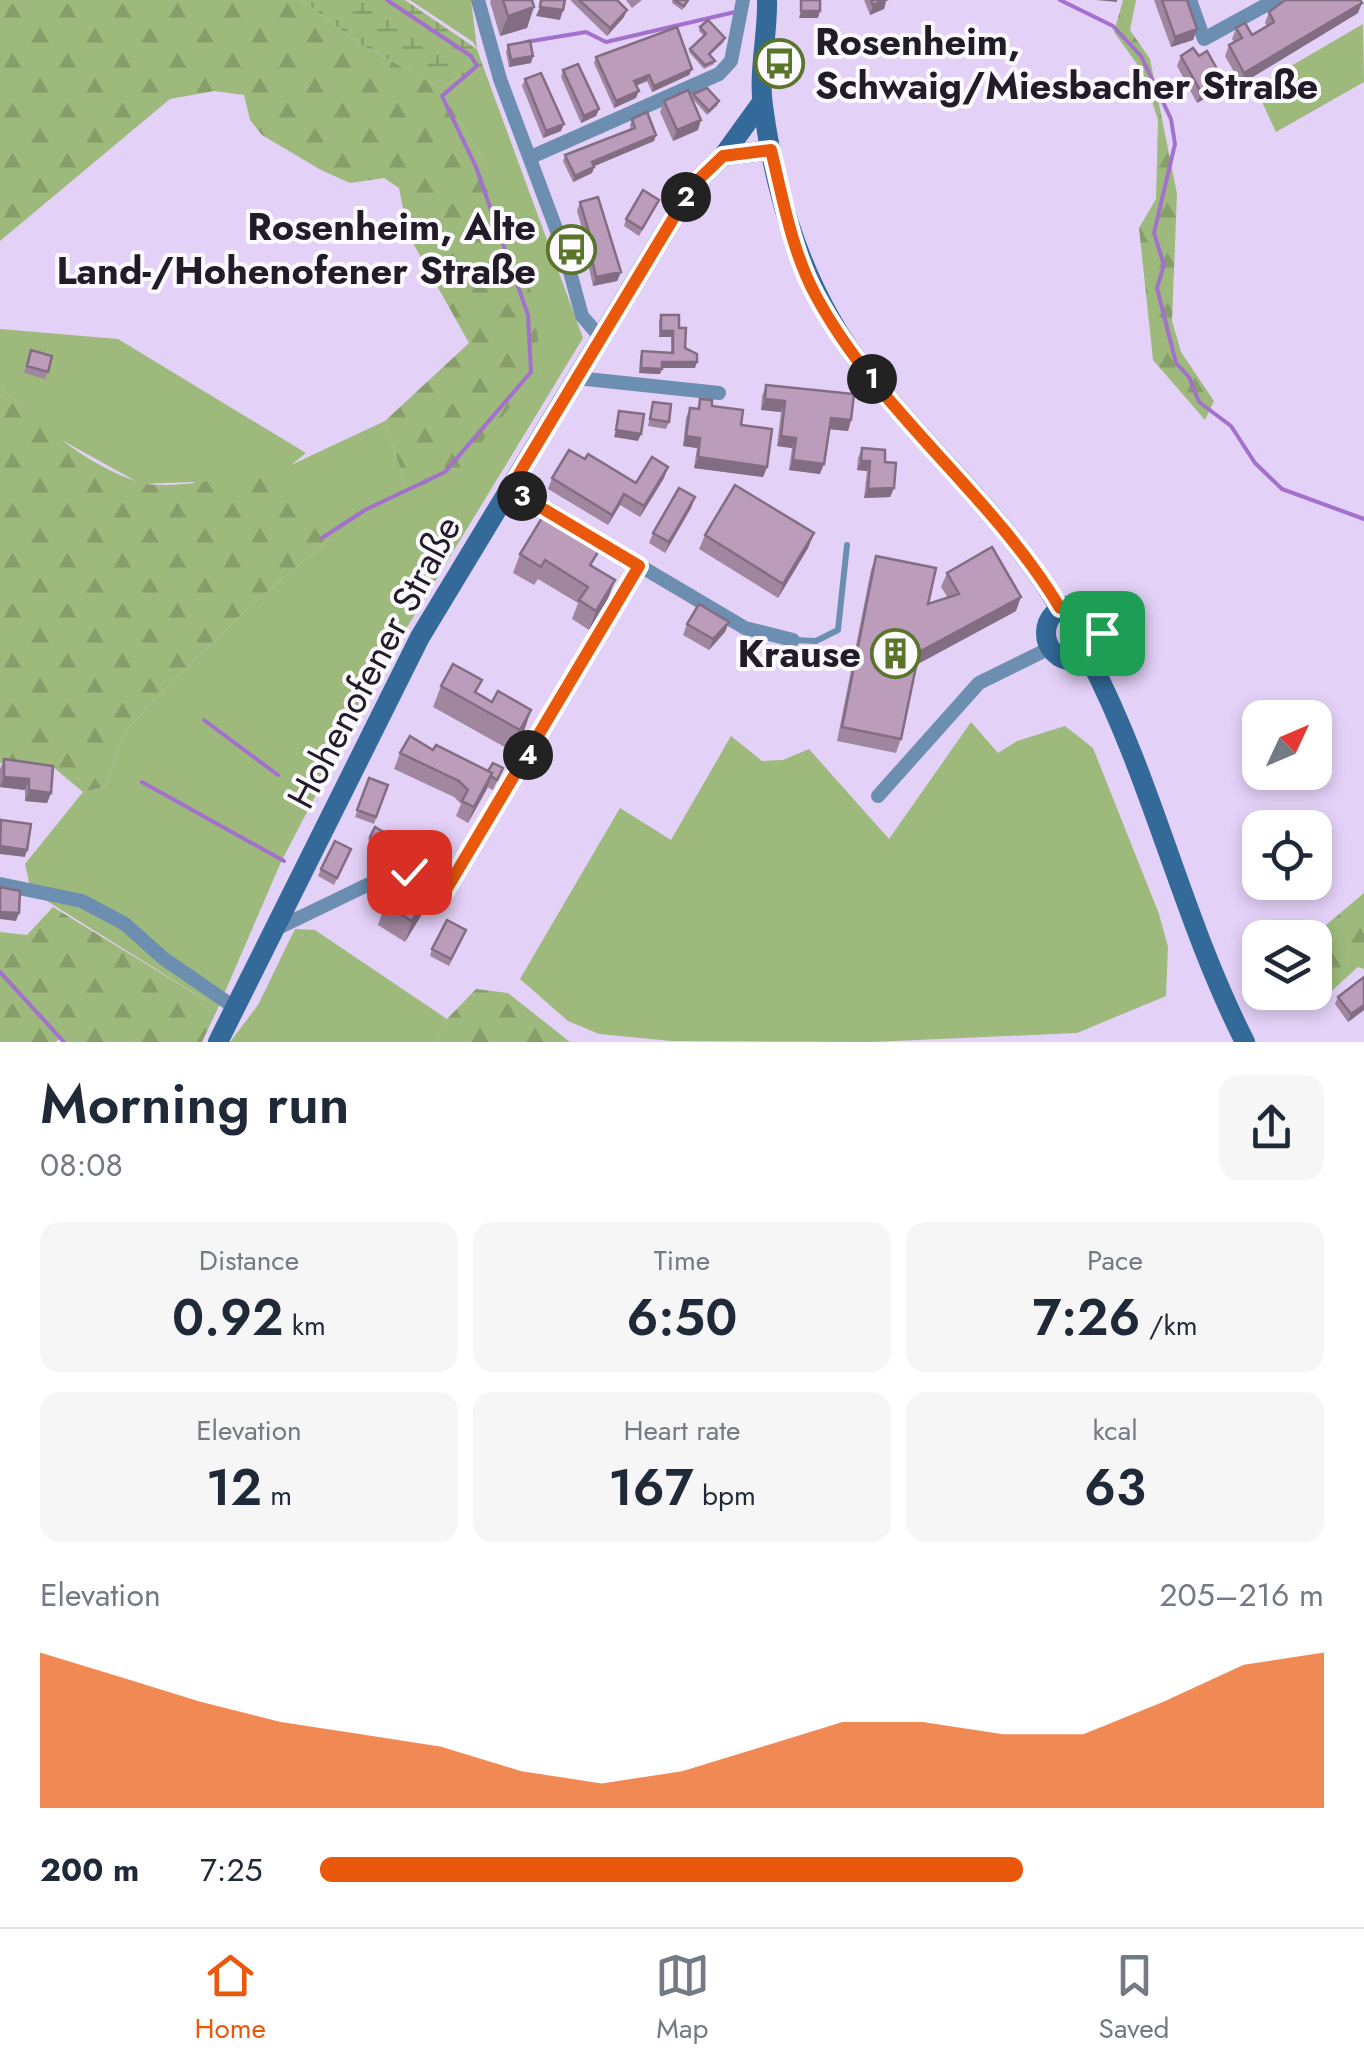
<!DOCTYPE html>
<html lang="en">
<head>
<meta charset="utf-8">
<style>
  :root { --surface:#fff; --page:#f6f6f7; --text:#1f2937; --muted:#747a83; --line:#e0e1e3; --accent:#ea580c }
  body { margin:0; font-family:Jost,sans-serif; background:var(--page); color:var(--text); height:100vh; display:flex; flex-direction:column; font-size:38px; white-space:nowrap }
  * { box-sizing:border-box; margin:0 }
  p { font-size:32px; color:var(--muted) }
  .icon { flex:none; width:55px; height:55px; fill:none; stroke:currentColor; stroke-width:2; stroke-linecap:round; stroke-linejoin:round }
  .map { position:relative; height:1042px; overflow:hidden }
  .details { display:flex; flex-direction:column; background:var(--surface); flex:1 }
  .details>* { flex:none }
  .needle { width:65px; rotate:46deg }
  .buttons { position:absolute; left:1242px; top:700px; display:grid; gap:20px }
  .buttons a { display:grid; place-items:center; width:90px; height:90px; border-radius:20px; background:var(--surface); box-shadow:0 5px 15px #0003; font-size:50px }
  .pin { position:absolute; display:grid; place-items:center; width:85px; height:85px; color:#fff; margin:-42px; border-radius:20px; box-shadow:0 5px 15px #0006 }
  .km { position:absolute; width:50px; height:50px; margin:-25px; border-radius:50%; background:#222; color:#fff; font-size:28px; line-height:50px; text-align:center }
  .round { display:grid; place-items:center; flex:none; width:105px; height:105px; border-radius:20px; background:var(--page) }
  .headline { display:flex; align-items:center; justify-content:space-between; height:170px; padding:0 40px }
  h1 { font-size:55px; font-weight:600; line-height:75px }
  .figures { display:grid; grid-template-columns:repeat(3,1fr); gap:15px; height:170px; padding:10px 40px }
  .figures div { display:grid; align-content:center; border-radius:20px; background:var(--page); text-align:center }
  .figures b { font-size:50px; font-weight:600 }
  .figures small { font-size:28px; font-weight:400 }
  .figures p { font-size:28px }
  .chart { height:280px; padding:20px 40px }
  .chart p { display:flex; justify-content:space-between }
  .chart svg { width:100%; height:180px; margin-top:10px; fill:var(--accent); opacity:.7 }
  ul { padding:0 40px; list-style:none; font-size:32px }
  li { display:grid; grid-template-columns:160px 120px 1fr; align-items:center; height:75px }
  li i { height:25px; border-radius:12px; background:var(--accent) }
  .menu { display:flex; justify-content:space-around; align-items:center; height:140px; border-top:2px solid var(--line); background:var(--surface); font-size:28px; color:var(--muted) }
  .menu a { display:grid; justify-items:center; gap:5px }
  .menu .current { color:var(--accent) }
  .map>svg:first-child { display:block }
  .green { fill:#9db97b }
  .forest { fill:url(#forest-firs) }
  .wetland { fill:url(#wetland-marsh) }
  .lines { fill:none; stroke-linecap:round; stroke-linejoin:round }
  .stream { stroke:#a371cd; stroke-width:4 }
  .service { stroke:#6c8fb1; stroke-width:6 }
  .minor { stroke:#6c8fb1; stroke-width:14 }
  .secondary { stroke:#336a9a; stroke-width:20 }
  .wall { fill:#a186a0 }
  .shaded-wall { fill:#836d82 }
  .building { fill:#bb9cba; stroke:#836d82; stroke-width:2.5 }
  .route-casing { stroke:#fff; stroke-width:20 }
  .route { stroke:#ea580c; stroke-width:12 }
  .labels { text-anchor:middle; stroke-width:8; stroke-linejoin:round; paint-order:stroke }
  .poi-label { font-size:38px; font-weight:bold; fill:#221b28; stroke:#fcfafe; text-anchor:end }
  .street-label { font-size:38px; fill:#221b28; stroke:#fcfafe }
</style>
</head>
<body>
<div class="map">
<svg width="1364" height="1042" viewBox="0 0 1364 1042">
  <defs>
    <pattern id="forest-firs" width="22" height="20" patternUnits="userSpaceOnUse" patternTransform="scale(2.5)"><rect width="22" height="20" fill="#9db97b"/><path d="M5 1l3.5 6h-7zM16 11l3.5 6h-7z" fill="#879e6a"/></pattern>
    <pattern id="wetland-marsh" width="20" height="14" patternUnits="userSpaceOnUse" patternTransform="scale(2.5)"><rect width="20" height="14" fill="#9db97b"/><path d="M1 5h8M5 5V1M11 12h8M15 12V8" fill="none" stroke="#879e6a"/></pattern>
  </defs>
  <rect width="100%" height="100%" fill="#e4d1f7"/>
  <!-- green -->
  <path class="green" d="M410,0h61l6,49 -4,-7z
    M1363,24l1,58 -88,50 -21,-45z
    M483,66l100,272 -202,332 -100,192 -63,146 -187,-117 -6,-27 58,-72 22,-5 19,-54 35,-38 85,-83 86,-74 -137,-56 -52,2 -92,-51 -49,-47v-57l118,10 188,114 -15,12 94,-44 22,69 133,-119 -56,-209 -45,-75z
    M971,722l27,31 19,-12 48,-15 28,22 66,166 9,33 -2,49 -89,37 -206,9 -199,-1 -73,-7 -31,-13 -48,-42 100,-171 51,32 60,-104 31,25 21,-1 26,-11 80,90z
    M295,929l20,1 132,89 -12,23h-205l28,-37z"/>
  <!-- forest -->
  <path class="forest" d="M0,0h302l58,44 79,43 45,75 51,140 5,69 -86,104 -47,15 -22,-69 84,-78 -61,-109 -9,-46 -15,-10 -34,5 -29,-13 -59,-35 -12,-15 -6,-25 -30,-4 -44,8 -170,142z
    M1123,0h13l-6,30 20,29 27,135 -5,127 9,31 33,49 -9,19 -52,-60 -14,-132 17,-29 2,-79 -16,-49 -28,-39z
    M0,386c39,38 85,78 138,96 29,10 113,-8 146,-13l46,69 -86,74 -85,83 -35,38 -19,54 -22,5 -31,-26 -52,-3z
    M1364,893v76l-6,-2 -32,29 -14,-59z
    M53,907l165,101 -16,34h-139l-3,-4 -4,4h-56v-110l27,3z
    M476,989l32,4 62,49h-135l12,-23z"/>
  <!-- wetland -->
  <path class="wetland" d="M302,0h103l72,49 6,17 -44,21 -79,-43z"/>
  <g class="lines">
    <!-- stream -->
    <path class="stream" d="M1060,0l53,26 28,30 30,63 4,25 -21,89 10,32 -7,23 19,75 13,14 10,25 32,24 24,37 27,26 82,30
      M526,42l60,-10 20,10 129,-30
      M322,538l43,-28 80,-38 86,-100 -3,-57 -52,-148 -34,-71 35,-30 -6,-10 -84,-56
      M204,720l74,55
      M142,782l142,79
      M0,972l64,70"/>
    <!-- service -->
    <path class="service" d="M794,640l22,1 22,-11 9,-85
      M440,898l199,-332"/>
    <!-- minor -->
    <path class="minor" d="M478,0l22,79 64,171 18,66 19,22
      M1190,0l14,39 71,-39
      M531,157l188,-83 12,-13 12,-61
      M577,378l142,15
      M510,489l235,139 48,12
      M878,796l101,-113 71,-35
      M0,884l82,17 43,23 38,34 71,49
      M276,929l116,-56 17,-1 26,15 5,12"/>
    <!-- secondary -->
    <path class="secondary" d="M767,0c1,34 -9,73 -4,106 13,96 44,191 104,267 63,80 141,147 193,236
      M723,156l39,-54
      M1046 633a28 28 0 1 1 56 0a28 28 0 1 1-56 0Z
      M1089,658c64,123 93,260 156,384
      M218,1042l202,-405 274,-453 29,-28 48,-6"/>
  </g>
  <!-- wall -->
  <path class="wall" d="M491,0h41l-5,28 -27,8 -10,-34z
    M571,0h46l7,17 -17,19 -36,-35z
    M626,0h16l-10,8z
    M673,0h16l-7,10 -10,-7z
    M864,0h25l-3,1 -2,8 -14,6z
    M1154,0h33l10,29 -4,11 -22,7z
    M1269,12l89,1 -117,71 -16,-28 4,-11 5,-3 -2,-3 4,-11 16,7 15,-9 -2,-3z
    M700,27l24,15 -14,13 4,9 -10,5 -15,-17 1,-3 14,-13 -5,-5z
    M508,45l25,11 -2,7 -22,4 -3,-15z
    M1181,56l39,34 -23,13 -20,-37z
    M596,57l96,12 -3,6 -37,17 -5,-11 -11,5v12l-22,10 -20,-45z
    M563,70l36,39 -3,7 -15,7 -20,-46z
    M525,79l36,52 -18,7 -21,-52z
    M693,94l25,11 -11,10 -15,-17 6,32 -25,11 -13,-29 4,-11 28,-4z
    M632,119l24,16 -2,6 -60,25 -2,7 -19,9 -10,-21 2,-6 66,-25 -1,-5z
    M659,200l-20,36 -15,-10 2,-7z
    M580,202l41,70 -4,9 -24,5 -6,-27 2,-7 -12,-41z
    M661,315l18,13 16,40h-33l-2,6 -21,-1 1,-16 2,-6 29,2v-16h-12v-16z
    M31,350l21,6 -7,23 -21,-6z
    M766,385l85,35 -3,11 -18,-2 -10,45 -31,-4 3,-22 -15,-2 4,-34 -20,-2 1,-14z
    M700,399l41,26 26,42 -4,10 -69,-9 3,-20 -14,-2 3,-28 4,-10 7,1z
    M653,402l16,20 -3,7 -18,-3z
    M862,448l23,14 9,26 -4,9 -26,1 3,-27 -10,-1 1,-12z
    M585,459l51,24 32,-16 -4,11 -24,39 -20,-12 -12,20 -60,-36 4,-11z
    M695,497l-4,11 -26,45 -16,-10 4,-10z
    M572,516l-4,13 26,38 14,32 -19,31 -17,-11 6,-16 -40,-24 -4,6 -21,-12 7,-19z
    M814,533l-6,15 -30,50 -79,-49 6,-14z
    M876,556l52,48 20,-6 -7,-11 6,-14 69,38 -100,54 -15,74 -5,14 -59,-12 34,-171z
    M687,624l38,8 -16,18 -26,-15z
    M441,686l36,8 15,8 39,8 -7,21 -12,20 -79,-44z
    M433,750l55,21 15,-3 -10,22 -6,-3 -19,36 -12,-7 5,-12 -7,-7 -60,-28 6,-16z
    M4,759l47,34 -4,10 -22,-2v-11l-25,-3v-18z
    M369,778l19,7 -14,39 -19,-7z
    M375,827l10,10 -4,10 -13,-7z
    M351,849l-17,36 -16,-9 3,-7z
    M437,881l-7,20 -25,41 -27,-17 7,-20z
    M463,937l-14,29 -19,-10 2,-7z
    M1338,997l26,13 -16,12 -13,-18z"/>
  <!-- shaded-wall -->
  <path class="shaded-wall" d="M882,0h7l-3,1 -2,8 -14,6 3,-10z
    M1096,0h21v2z
    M1362,3l-4,10 -117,71 3,-11z
    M534,7l-7,21 -27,8 8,-20z
    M540,7l23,3 -3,10 -24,-4z
    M627,10l-3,7 -17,19 3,-8z
    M801,11h19l-2,7h-19z
    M1197,29l-4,11 -22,7 4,-10z
    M533,56l-2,7 -22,4 2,-7z
    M692,69l-3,6 -37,17 2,-6z
    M649,75l-2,6 -15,6 2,-6z
    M1223,80l-3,10 -23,13 4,-11z
    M639,91l-3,7 -22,10 2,-7z
    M599,109l-3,7 -15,7 3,-7z
    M701,120l-3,10 -25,11 4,-11z
    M564,124l-3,7 -18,7 3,-7z
    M656,135l-2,6 -64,27 2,-6z
    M594,167l-2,6 -19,9 2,-6z
    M621,272l-4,9 -24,5 3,-9z
    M661,331h12l-2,6h-12z
    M662,362h35l-2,6h-35z
    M641,368l21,1 -2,5 -21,-1z
    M765,399l20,2 -4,11 -20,-2z
    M831,418l20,2 -3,11 -20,-2z
    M616,430l25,4 -3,7 -24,-4z
    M686,436l14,2 -3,10 -14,-2z
    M781,436l15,2 -4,10 -15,-2z
    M698,457l69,10 -4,10 -69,-9z
    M793,460l31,4 -4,10 -31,-4z
    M861,461h9l-3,10 -10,-1z
    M668,467l-4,11 -24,39 4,-11z
    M894,488l-4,9 -26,1 4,-9z
    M624,494l-4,11 -12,20 4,-10z
    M695,497l-4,11 -26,45 4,-11z
    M814,533l-6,15 -30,50 5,-14z
    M615,580l-7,19 -19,31 7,-19z
    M1021,597l-5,14 -102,55 5,-14z
    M729,622l-4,10 -16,18 4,-11z
    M531,710l-7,21 -12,20 8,-21z
    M492,773l-5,16 -19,34 6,-16z
    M4,777l25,2 -4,11 -25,-3z
    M29,790l22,3 -4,10 -22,-2z
    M0,846l27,4 -2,7 -25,-3z
    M444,852l-1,3 -20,11 1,-4z
    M437,881l-7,20 -25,41 7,-21z
    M0,912l19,1 -3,8 -16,-2z
    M1364,1005v5l-16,12 3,-8z"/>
  <!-- building -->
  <path class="building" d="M503,0h29l2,7 -26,9z
    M541,0h24l-2,10 -23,-3z
    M579,0h38l10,10 -17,18z
    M674,0h14l-4,6z
    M801,0h19v11h-19z
    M871,0h14l-12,5z
    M1162,0h25l10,29 -22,8z
    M1285,0h75l2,3 -118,70 -15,-28 13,-7 -6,-10 9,-5 7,12 22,-13 -5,-10z
    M708,20l17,18 -16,16 6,7 -10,4 -15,-16 16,-15 -6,-7z
    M677,27l15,42 -38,17 -5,-11 -15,6 5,10 -23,10 -20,-44z
    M530,41l3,15 -22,4 -3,-15z
    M1193,48l6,8 8,-5 16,29 -22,12 -20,-36z
    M578,64l21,45 -15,7 -21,-46z
    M541,73l23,51 -18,7 -21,-52z
    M707,88l12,13 -10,10 -16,-17z
    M688,90l13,30 -24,10 -13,-29z
    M647,112l9,23 -64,27 2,5 -19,9 -10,-21 70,-27 -3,-9z
    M643,190l16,10 -17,29 -16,-10z
    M598,197l23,75 -25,5 -6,-27 4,-1 -14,-47z
    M661,315h18v13h7l-1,20 12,6v8h-35v7l-21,-1 1,-17 31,2v-22h-12z
    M31,350l21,6 -4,16 -21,-6z
    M766,385l88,9 -3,26 -20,-2 -7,46 -31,-4 3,-22 -15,-2 4,-35 -20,-2z
    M700,399l12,1v6l31,4 -2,15 31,4 -5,38 -69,-10 2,-19 -14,-2 4,-28 9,1z
    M653,402l18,2 -2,18 -19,-3z
    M619,411l25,3 -3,20 -25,-4z
    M862,448l23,2v12l11,1 -2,25 -26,1 2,-28h-9z
    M569,450l16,9 3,-5 48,29 16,-26 16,10 -24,39 -20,-12 -12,21 -60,-37z
    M735,485l79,48 -31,51 -78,-49z
    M679,488l16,9 -26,45 -16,-9z
    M551,503l21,13 -7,11 35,22 -10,16 25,15 -19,31 -17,-11 9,-13 -43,-27 -4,7 -21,-13z
    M992,547l29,50 -102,55 -18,87 -59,-12 34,-171 60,12 -8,36 31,-10 -12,-21z
    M699,604l30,18 -16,17 -26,-15z
    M453,664l29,16 -7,12 17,10 6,-11 33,19 -11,20 -79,-44z
    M410,736l23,14 3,-5 56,28 -18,34 -12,-6 6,-11 -9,-9 -59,-28z
    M4,759l49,7 -2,27 -22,-3v-11l-25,-2z
    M493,763l10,5 -6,12 -6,-4 1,-3 -4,-2z
    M369,778l19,7 -12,32 -19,-7z
    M1,820l30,4 -4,26 -27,-4z
    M375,827l12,7 -5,9 -12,-6z
    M438,840l6,12 -20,10 -6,-12z
    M335,841l16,8 -14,29 -16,-9z
    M414,862l20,12 3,7 -25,40 -27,-16z
    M0,887l20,4 -1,22 -19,-1z
    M447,920l19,10 -15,29 -19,-10z
    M1364,977v28l-13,9 -13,-17z"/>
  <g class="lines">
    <defs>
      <path id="route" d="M409,872l26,15 5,13 199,-334 -129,-77 184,-305 29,-28 48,-6c12,49 21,102 45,146 63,117 176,198 244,312l28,1 14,24"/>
    </defs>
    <!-- route casing -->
    <use href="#route" class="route-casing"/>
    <!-- route -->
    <use href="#route" class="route"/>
  </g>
  <!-- icons -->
  <defs>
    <symbol id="bus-ring" viewBox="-11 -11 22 22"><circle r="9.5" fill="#fcfafe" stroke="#58752a" stroke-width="1.5"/><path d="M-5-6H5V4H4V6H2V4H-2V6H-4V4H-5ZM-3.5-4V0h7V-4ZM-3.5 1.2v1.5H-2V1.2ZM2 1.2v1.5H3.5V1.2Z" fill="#58752a"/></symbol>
    <symbol id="building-ring" viewBox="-11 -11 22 22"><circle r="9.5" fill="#fcfafe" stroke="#58752a" stroke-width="1.5"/><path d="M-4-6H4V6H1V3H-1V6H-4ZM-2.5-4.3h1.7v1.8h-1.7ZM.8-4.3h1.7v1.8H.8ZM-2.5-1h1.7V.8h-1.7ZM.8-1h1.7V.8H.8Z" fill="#58752a"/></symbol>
  </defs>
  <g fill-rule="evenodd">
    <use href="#bus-ring" x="752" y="36" width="55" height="55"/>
    <use href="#bus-ring" x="544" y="222" width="55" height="55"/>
    <use href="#building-ring" x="868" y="626" width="55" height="55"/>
  </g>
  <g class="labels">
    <!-- poi labels -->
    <g class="poi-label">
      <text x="815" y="55" text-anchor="start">Rosenheim,<tspan x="815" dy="44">Schwaig/Miesbacher Straße</tspan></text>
      <text x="536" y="240">Rosenheim, Alte<tspan x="536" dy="44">Land-/Hohenofener Straße</tspan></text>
      <text x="861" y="667">Krause</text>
    </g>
    <!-- street labels -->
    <g class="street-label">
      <text transform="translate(374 662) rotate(-62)" y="13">Hohenofener Straße</text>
    </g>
  </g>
</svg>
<div class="buttons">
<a><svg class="needle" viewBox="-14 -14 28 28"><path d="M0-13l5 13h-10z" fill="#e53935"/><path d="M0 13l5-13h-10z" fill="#747a83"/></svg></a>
<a><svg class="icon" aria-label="locate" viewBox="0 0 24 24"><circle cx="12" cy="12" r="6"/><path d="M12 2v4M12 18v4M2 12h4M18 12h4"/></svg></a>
<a><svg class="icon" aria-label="layers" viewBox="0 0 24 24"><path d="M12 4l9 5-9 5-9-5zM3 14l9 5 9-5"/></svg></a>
</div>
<div class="pin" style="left:1102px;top:633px;background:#1e9e55"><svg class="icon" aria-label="arrive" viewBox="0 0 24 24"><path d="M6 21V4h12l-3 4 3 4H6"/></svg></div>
<div class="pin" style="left:409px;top:872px;background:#d93025"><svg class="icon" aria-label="check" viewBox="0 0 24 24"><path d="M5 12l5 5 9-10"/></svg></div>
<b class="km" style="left:872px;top:379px">1</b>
<b class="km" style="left:686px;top:197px">2</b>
<b class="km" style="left:522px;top:496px">3</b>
<b class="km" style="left:528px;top:755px">4</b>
</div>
<section class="details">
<div class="headline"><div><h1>Morning run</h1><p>08:08</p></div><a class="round"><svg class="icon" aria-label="share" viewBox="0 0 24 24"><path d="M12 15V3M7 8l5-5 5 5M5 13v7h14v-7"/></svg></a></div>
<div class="figures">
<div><p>Distance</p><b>0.92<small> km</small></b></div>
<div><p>Time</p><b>6:50</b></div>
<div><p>Pace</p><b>7:26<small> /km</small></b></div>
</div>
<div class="figures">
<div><p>Elevation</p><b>12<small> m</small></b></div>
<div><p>Heart rate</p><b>167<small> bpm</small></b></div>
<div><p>kcal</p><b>63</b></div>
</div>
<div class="chart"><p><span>Elevation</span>205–216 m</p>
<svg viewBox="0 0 160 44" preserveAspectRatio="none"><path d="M0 44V6L10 12L20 18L30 23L40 26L50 29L60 35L70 38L80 35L90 29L100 23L110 23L120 26L130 26L140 18L150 9L160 6V44z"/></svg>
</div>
<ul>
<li><b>200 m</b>7:25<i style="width:70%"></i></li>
</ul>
</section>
<nav class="menu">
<a class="current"><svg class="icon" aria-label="home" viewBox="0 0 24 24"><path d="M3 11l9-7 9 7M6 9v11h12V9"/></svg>Home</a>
<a><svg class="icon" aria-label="map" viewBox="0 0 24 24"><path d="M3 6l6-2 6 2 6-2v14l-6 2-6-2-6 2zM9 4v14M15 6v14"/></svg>Map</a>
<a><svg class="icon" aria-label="saved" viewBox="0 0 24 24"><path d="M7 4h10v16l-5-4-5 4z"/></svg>Saved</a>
</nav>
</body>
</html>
